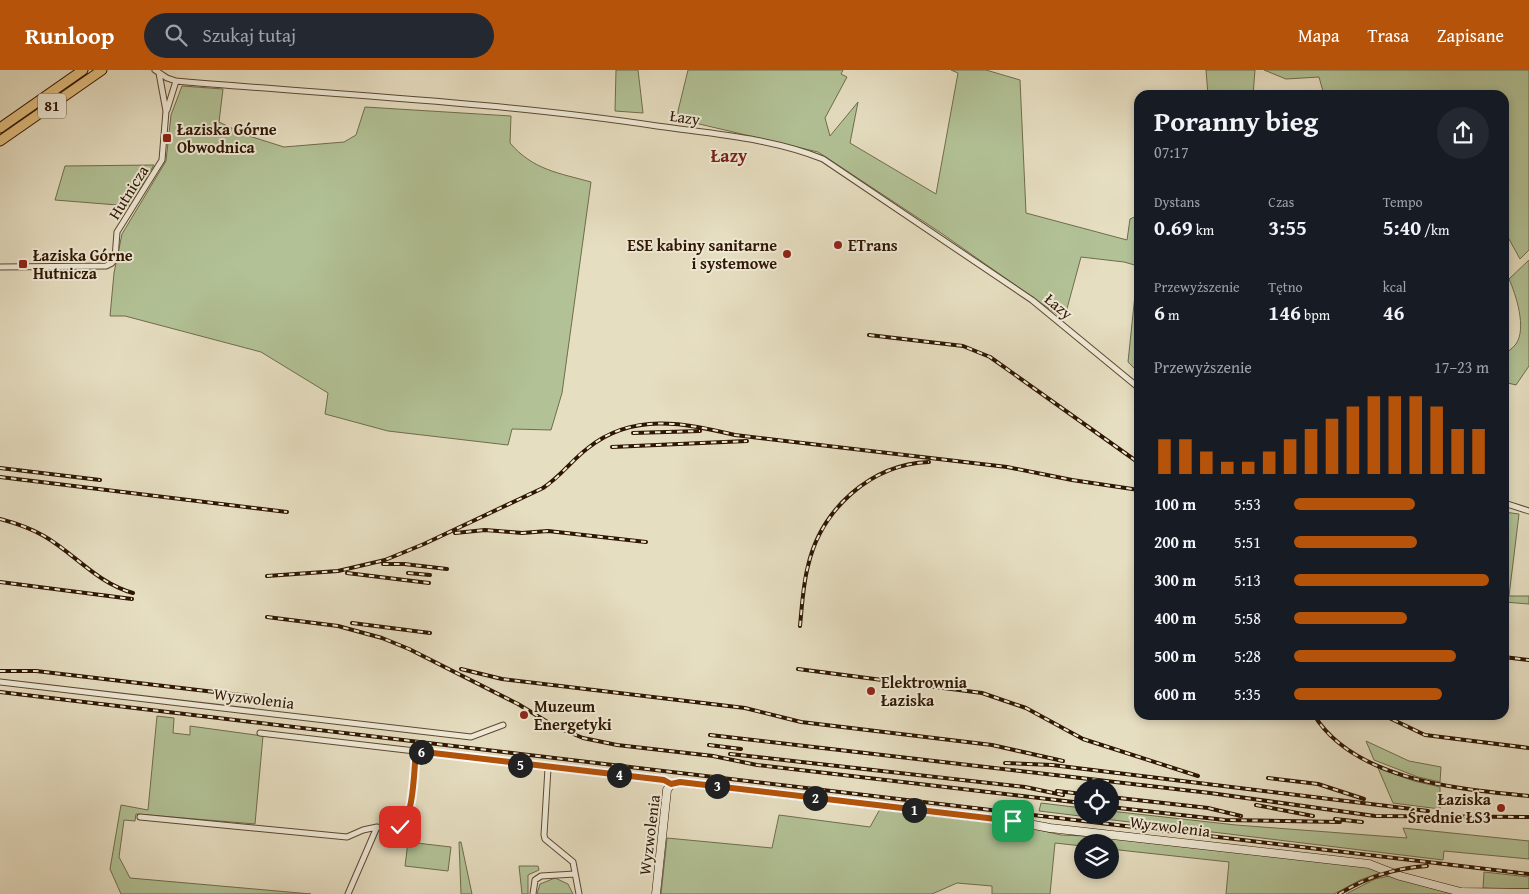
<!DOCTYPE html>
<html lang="pl">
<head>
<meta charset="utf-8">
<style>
  :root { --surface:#171b24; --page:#242831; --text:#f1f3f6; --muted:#9ea1a6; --accent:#b45309 }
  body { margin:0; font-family:"Gentium Book Plus",serif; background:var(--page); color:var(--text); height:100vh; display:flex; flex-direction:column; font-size:19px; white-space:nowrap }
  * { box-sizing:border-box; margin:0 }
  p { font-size:16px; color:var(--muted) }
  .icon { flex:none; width:28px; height:28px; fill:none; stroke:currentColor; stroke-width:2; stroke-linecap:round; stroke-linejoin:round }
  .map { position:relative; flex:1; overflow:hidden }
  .panel { position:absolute; left:1134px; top:20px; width:375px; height:630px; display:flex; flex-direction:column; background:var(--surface); border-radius:15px; box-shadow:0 2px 8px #0003 }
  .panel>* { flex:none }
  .fabs { position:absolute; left:1074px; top:709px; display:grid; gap:10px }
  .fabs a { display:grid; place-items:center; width:45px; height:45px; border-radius:50%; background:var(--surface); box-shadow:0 2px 8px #0003; font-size:25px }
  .pin { position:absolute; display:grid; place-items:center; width:42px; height:42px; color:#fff; margin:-21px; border-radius:10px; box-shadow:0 2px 8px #0006 }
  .km { position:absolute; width:25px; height:25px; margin:-12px; border-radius:50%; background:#222; color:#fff; font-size:14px; line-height:25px; text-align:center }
  .round { display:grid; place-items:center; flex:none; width:52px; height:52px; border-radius:26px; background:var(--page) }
  .summary { display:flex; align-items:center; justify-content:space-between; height:85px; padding:0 20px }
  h1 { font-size:28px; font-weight:700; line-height:38px }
  .metrics { display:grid; grid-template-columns:repeat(3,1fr); gap:8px; height:85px; padding:5px 20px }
  .metrics div { display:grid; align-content:center }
  .metrics b { font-size:21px; font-weight:700 }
  .metrics small { font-size:14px; font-weight:400 }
  .metrics p { font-size:14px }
  .chart { height:140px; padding:10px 20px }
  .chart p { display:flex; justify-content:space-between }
  .chart svg { width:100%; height:90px; margin-top:5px; stroke:var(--accent); stroke-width:6 }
  ul { padding:0 20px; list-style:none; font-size:16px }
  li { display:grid; grid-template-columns:80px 60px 1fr; align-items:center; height:38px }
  li i { height:12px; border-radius:6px; background:var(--accent) }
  header { display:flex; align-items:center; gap:30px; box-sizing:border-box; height:70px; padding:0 25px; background:var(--accent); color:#fff }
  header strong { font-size:24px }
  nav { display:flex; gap:28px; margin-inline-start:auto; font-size:18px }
  .search { width:350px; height:45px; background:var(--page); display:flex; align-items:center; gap:12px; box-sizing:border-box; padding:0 18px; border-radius:28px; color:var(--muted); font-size:19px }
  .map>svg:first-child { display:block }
  .green { fill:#b2c296; stroke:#706c4c }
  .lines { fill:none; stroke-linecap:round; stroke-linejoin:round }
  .street-casing { stroke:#5d4832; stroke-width:7 }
  .secondary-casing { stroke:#2f1602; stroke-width:9 }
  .primary-casing { stroke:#2f1602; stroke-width:11 }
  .street { stroke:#efead7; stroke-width:5 }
  .secondary { stroke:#efead7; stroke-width:8 }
  .primary { stroke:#e3bf80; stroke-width:9 }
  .rail-casing { stroke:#2f1602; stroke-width:4 }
  .rail { stroke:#efead7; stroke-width:2; stroke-dasharray:5.5; stroke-linecap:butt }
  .route-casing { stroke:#fff; stroke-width:10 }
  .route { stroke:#b45309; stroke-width:6 }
  .poi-dot { fill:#8f2418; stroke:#efead7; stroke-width:2 }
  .labels { text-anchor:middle; stroke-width:4; stroke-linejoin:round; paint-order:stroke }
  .shield { fill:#efead7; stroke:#695642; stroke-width:1 }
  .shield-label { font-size:15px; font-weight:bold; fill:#2f1602 }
  .street-label { font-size:16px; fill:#2f1602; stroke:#efead7 }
  .poi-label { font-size:16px; font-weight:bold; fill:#2f1602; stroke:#efead7; text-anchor:start }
  .neighbourhood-label { font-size:18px; font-weight:bold; fill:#7a1f14; stroke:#efead7 }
</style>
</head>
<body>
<header>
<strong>Runloop</strong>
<div class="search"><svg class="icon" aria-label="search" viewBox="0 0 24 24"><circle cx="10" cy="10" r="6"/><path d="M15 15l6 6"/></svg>Szukaj tutaj</div>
<nav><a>Mapa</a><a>Trasa</a><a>Zapisane</a></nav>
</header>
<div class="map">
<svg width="1529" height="824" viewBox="0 0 1529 824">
  <rect width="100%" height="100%" fill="#e6dec1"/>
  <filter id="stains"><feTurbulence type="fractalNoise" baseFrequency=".004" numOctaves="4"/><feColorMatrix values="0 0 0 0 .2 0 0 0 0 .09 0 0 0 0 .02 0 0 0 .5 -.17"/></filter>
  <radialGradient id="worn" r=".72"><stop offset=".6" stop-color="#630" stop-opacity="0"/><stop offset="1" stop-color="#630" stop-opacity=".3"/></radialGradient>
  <!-- green -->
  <path class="green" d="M616,0h22l5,43 -28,-2z
    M688,0h155l-2,4 6,3 -22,41 5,18 28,-34 -8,41 86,51 22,-121 -7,-3h35l34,10 6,133 101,27 3,-21 9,-4v158l-11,-11 10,-96 -14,-4 -43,-5 -16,59 -7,-1 -117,-82 -123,-81 -140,-33v-8z
    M1206,0h49l-2,25h-45z
    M1264,0h265v180l-9,9 -16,-29v-135h-180l-5,-18 -33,2z
    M182,16l41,3 -4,33 27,13 38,12 60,-5 12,-7 9,-28 146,9 -1,27c23,27 49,30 81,39l-29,211 -11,37 -39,-1 -4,16 -120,-14 -63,-17 3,-21 -67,-41 -136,-36h-15l4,-43 8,-39 44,-73 5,-46z
    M154,95l-24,41 -75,-6 10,-34z
    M1529,190v106l-13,19 -12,-3v-27c3,-3 9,-7 12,-11 11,-16 0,-49 -7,-65z
    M1504,442l15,2 -10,82h20v8l-25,-2z
    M157,646l17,2 -1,15 17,2v-9l73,10 -8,88 -119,-10 -1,7 -11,-1 -5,37 11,21 181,16h-190l-11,-25 11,-64 27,5z
    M1366,671l43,20 32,6 -1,15 -22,-5 -44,-17z
    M1378,698l36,13 26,6v22l-47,-6z
    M1041,733l41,5v7h28v-4l126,14 171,13 -4,-10 126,13v18l-85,-8 -1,9 -404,-49z
    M880,739l133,15 48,11 70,3 245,30 6,4 -22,8 -26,14h-108l3,-32 -119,-13v-7h-28v4l-27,-3 -5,51h-58v-8l-35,-3 -25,11h-271l6,-56 105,10 7,-33 91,12z
    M408,772l43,5 -3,24 -43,-5z
    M459,772h2l11,52h-11z
    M519,796h19l1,4 -11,5v19h-6z
    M1484,802l45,5v12l-46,-1z
    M1389,806l64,18h-107l29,-15z
    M555,808l13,6 5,10h-36l3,-10z"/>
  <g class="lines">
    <defs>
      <path id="street" d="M155,0l12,8 9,3c161,14 322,21 481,45 56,8 114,12 166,33l209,141 107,88
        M167,40l9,-29
        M0,197l106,-1 6,-3 3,-5 2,-26 45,-72 4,-49 -7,-38
        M1504,433l25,8
        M0,612l471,55 32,-12
        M260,663l404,47 7,4
        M548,698l-4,67 1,4 28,23 6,32
        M140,747l207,20 16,-7 14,-3 -29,67
        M377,757c7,0 17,3 24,0 13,-7 13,-61 14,-76
        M533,824l2,-14 6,-4 34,-2"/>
      <path id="secondary" d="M656,824l11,-104 4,-6 9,-2 333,39 37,7 319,36 31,12 61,16 68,1"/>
      <path id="primary" d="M0,58l83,-58
        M0,71l102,-71"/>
    </defs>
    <!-- street casing -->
    <use href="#street" class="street-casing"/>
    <!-- secondary casing -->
    <use href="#secondary" class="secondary-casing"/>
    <!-- primary casing -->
    <use href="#primary" class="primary-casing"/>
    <!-- street -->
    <use href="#street" class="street"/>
    <!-- secondary -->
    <use href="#secondary" class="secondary"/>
    <!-- primary -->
    <use href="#primary" class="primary"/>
    <defs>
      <path id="rail" d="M869,265l94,11 27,11 149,106
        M633,363l67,-2
        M612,377l135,-6
        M0,398l100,12
        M0,407l287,35
        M0,449c15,4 30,9 44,17 31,18 53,47 89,57
        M455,463l30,-3 37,3 26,-2 98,11
        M383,494h21l43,5
        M347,503l82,10
        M408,503l22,2
        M267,506l71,-5 47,-11 39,-16 119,-56c18,-12 29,-28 45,-40 45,-36 97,-25 147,-13l272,32 65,13 67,10
        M0,512l132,17
        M267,547l71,9 44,12 27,11 109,55 36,22 29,12 34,7 96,11 44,9 325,38
        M352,553l78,10
        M800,556c2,-20 3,-41 8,-60 13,-57 63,-102 121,-104
        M1504,587l25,3
        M461,599l41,10 243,29 56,14 191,23 71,16
        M798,599l184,24 44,15 57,31 115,37
        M0,601h36l213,25
        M0,622l1529,182
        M1314,645c41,66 146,74 215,81
        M1383,645l42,20 104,13
        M710,665l500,58 165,23 154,1
        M709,675l32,4
        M730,684l295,33 38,8
        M1005,693l47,2 376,46
        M1268,708l50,6 46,15
        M1057,721l25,3
        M1110,727l98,11 33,8
        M1256,735l57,11
        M1110,737l115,13 115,2
        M1335,749l27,3
        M1339,824c28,-17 55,-26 88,-28"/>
    </defs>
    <!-- rail casing -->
    <use href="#rail" class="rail-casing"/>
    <!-- rail -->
    <use href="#rail" class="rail"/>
  </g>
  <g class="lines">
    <defs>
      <path id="route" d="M400,757c14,-9 14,-59 16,-76l248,29 7,4 9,-2 333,39"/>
    </defs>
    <!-- route casing -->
    <use href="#route" class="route-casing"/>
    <!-- route -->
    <use href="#route" class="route"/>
  </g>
  <!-- markers -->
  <g class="poi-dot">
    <rect x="162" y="63" width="10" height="10" rx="2.5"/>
    <circle cx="838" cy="175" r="5"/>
    <circle cx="787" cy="184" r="5"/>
    <rect x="18" y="189" width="10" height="10" rx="2.5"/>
    <circle cx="871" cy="621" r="5"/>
    <circle cx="524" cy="645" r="5"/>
    <circle cx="1501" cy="738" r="5"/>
  </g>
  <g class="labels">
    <!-- shield labels -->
    <rect class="shield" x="38" y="23.5" width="28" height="25" rx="4"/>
    <g class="shield-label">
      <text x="52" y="41">81</text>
    </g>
    <!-- street labels -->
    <g class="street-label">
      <text transform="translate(685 47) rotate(8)" y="6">Łazy</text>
      <text transform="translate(128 122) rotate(-58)" y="6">Hutnicza</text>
      <text transform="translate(1059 236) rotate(39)" y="6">Łazy</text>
      <text transform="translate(254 628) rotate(7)" y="6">Wyzwolenia</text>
      <text transform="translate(1170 756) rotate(7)" y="6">Wyzwolenia</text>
      <text transform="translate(649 765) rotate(-83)" y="6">Wyzwolenia</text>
    </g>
    <!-- poi labels -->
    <g class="poi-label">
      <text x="177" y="65">Łaziska Górne<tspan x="177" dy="18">Obwodnica</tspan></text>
      <text x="777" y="181" text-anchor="end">ESE kabiny sanitarne<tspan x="777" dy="18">i systemowe</tspan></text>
      <text x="848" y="181">ETrans</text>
      <text x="33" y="191">Łaziska Górne<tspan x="33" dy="18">Hutnicza</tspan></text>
      <text x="881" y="618">Elektrownia<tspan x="881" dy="18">Łaziska</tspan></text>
      <text x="534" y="642">Muzeum<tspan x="534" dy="18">Energetyki</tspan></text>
      <text x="1491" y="735" text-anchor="end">Łaziska<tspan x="1491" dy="18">Średnie ŁS3</tspan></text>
    </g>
    <!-- neighbourhood labels -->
    <g class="neighbourhood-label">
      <text x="729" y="92">Łazy</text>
    </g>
  </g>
  <rect width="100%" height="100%" filter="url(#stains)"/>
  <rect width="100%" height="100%" fill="url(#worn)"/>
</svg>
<div class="fabs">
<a><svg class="icon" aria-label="locate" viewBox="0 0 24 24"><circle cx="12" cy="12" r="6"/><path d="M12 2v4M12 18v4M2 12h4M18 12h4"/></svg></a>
<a><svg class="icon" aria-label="layers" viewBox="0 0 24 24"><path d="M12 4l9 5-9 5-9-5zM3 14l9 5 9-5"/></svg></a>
</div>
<div class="pin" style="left:1013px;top:751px;background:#1e9e55"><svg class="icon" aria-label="arrive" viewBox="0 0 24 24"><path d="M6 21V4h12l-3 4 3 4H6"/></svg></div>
<div class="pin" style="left:400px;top:757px;background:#d93025"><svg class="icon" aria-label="check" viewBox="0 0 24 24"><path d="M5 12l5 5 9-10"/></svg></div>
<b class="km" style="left:914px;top:740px">1</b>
<b class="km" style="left:815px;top:728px">2</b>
<b class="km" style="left:717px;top:716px">3</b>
<b class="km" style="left:619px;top:705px">4</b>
<b class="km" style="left:520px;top:695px">5</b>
<b class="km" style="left:421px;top:682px">6</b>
<section class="panel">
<div class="summary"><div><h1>Poranny bieg</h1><p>07:17</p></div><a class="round"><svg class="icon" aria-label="share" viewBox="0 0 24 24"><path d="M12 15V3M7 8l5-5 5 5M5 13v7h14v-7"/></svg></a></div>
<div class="metrics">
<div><p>Dystans</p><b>0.69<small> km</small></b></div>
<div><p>Czas</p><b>3:55</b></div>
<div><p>Tempo</p><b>5:40<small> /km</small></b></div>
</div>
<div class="metrics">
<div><p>Przewyższenie</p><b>6<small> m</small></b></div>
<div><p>Tętno</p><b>146<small> bpm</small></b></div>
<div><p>kcal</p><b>46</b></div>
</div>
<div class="chart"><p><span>Przewyższenie</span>17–23 m</p>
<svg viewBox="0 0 160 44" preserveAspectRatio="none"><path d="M5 44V27M15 44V27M25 44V33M35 44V38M45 44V38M55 44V33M65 44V27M75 44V22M85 44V17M95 44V11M105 44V6M115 44V6M125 44V6M135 44V11M145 44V22M155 44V22"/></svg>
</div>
<ul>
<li><b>100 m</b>5:53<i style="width:62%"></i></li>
<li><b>200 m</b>5:51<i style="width:63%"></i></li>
<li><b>300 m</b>5:13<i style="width:100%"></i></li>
<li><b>400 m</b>5:58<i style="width:58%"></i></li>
<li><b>500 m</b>5:28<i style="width:83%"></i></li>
<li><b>600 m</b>5:35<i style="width:76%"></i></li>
</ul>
</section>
</div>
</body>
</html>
